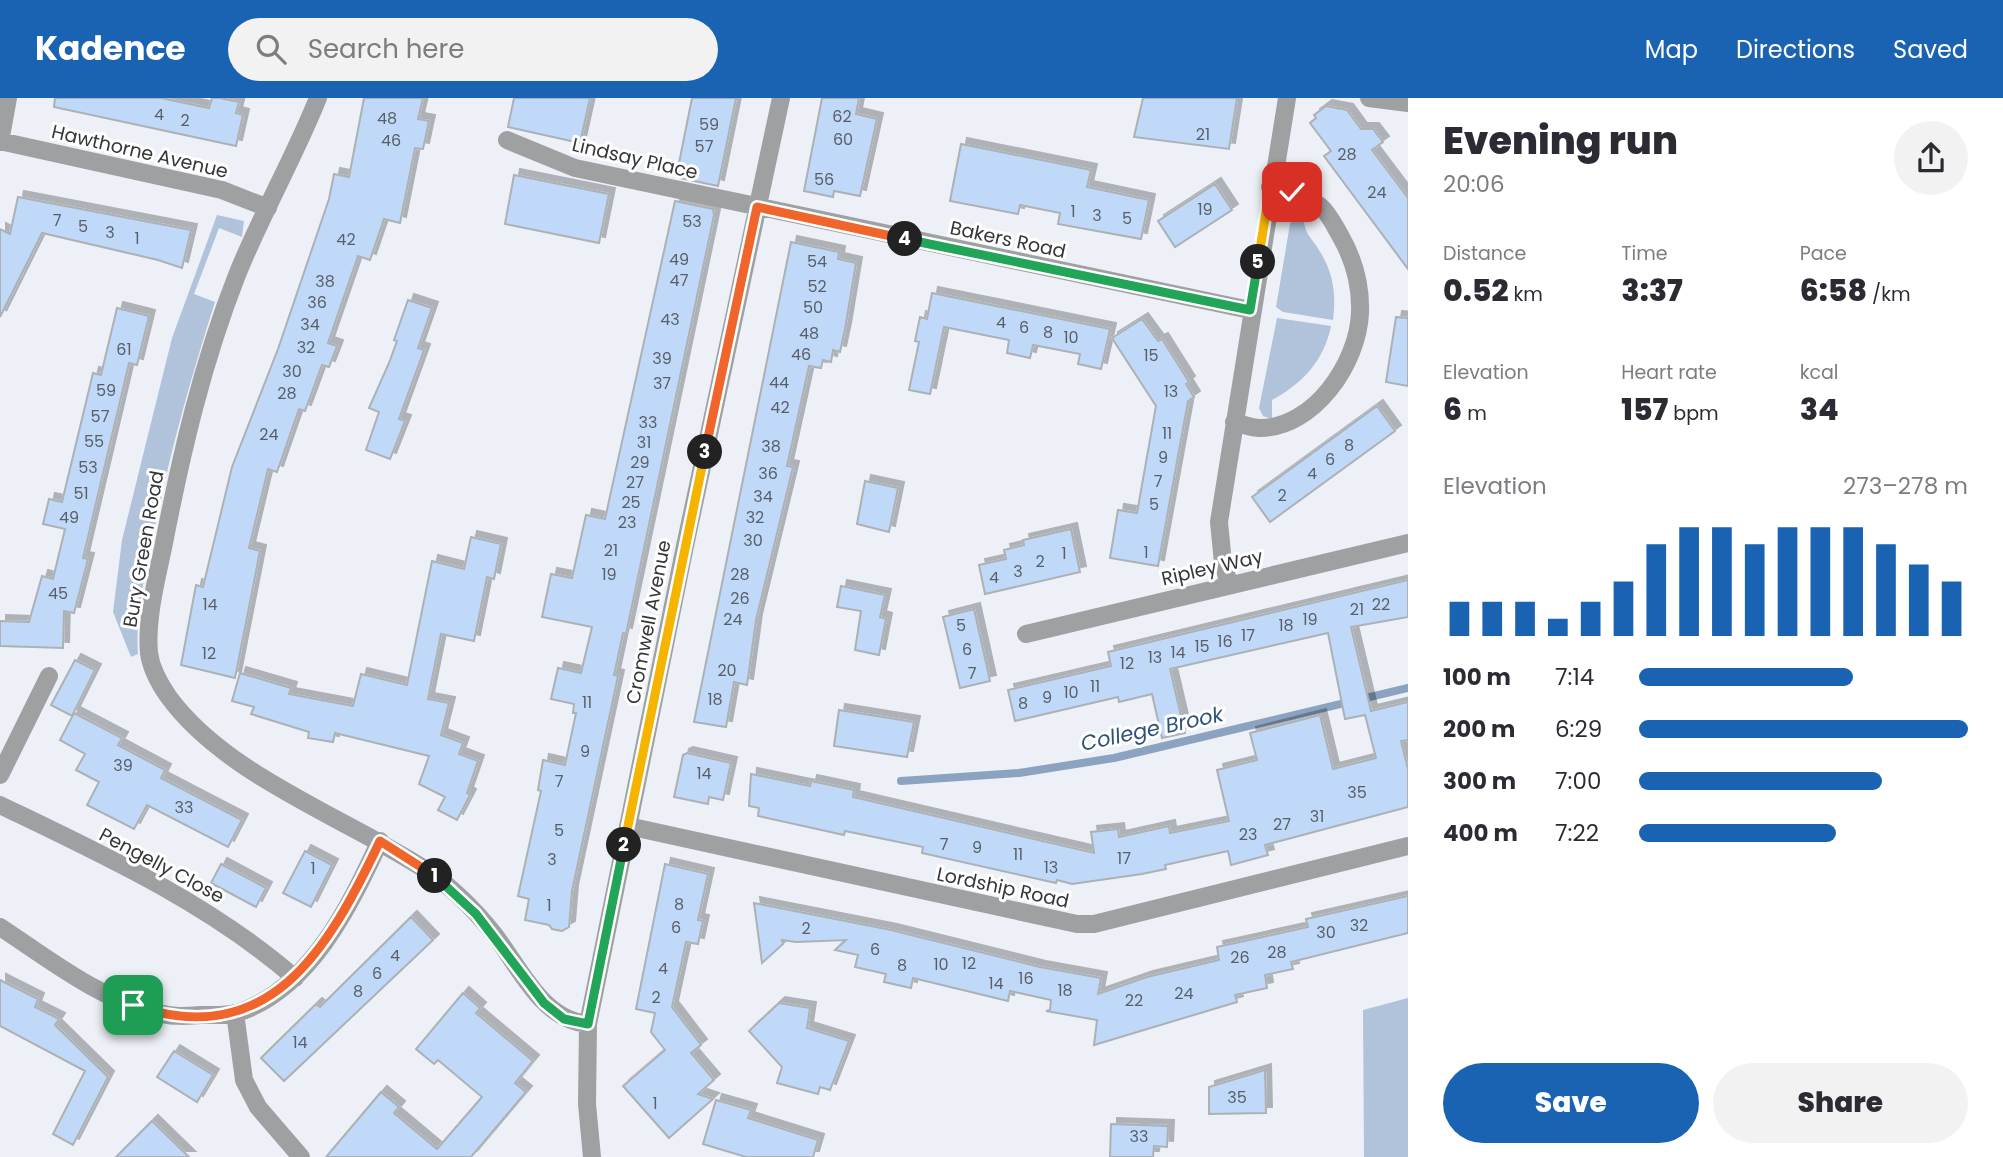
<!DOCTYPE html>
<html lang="en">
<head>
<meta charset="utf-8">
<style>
  :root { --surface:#fff; --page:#f2f2f3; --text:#2b2b33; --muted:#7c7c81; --accent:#1a63b2 }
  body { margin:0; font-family:Poppins,sans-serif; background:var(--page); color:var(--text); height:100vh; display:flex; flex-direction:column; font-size:26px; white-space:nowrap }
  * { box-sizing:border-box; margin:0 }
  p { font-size:23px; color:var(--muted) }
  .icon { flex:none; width:38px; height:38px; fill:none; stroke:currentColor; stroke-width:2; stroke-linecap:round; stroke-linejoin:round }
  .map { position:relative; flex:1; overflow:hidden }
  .panel { display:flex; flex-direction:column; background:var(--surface); width:595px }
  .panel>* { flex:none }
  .pin { position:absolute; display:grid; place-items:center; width:60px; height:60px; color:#fff; margin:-30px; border-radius:14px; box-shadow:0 4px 10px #0006 }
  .km { position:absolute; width:35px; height:35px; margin:-18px; border-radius:50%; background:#222; color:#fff; font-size:19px; line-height:35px; text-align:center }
  .round { display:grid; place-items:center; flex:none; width:74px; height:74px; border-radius:37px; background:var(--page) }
  .headline { display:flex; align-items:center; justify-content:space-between; height:119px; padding:0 35px }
  h1 { font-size:38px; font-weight:800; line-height:52px }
  .stats { display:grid; grid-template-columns:repeat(3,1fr); gap:10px; height:119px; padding:7px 35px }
  .stats div { display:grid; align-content:center }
  .stats b { font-size:30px; font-weight:800 }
  .stats small { font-size:19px; font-weight:400 }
  .stats p { font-size:19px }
  .chart { height:196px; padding:14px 35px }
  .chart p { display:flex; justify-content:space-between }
  .chart svg { width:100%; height:126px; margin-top:7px; stroke:var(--accent); stroke-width:6 }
  .action { display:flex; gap:14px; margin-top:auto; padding:14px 35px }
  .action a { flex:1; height:80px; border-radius:42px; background:var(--accent); color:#fff; font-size:28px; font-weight:800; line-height:80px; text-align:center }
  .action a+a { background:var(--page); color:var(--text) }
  ul { padding:0 35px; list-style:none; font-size:23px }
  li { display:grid; grid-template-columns:112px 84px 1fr; align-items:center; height:52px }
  li i { height:18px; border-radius:9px; background:var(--accent) }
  header { display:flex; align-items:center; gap:42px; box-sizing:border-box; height:98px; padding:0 35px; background:var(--accent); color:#fff }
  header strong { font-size:33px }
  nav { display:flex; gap:38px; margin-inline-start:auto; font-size:24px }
  .search { width:490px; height:63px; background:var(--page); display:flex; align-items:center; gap:18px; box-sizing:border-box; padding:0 24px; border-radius:38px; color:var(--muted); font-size:26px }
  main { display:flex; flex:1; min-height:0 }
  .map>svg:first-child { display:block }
  .green { fill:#b0c3da }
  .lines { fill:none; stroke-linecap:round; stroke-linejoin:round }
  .stream { stroke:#8ba3c1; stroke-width:8 }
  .building { fill:#c0d9f9; stroke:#acb1b6; stroke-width:2; filter:url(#shadow) }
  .minor { stroke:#9ea0a2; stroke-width:18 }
  .split-1-casing { stroke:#fff; stroke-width:14 }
  .split-2-casing { stroke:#fff; stroke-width:14 }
  .split-3-casing { stroke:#fff; stroke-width:14 }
  .split-4-casing { stroke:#fff; stroke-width:14 }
  .split-5-casing { stroke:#fff; stroke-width:14 }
  .split-6-casing { stroke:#fff; stroke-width:14 }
  .split-1 { stroke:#f0652b; stroke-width:9 }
  .split-2 { stroke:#22a559; stroke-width:9 }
  .split-3 { stroke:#f5b400; stroke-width:9 }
  .split-4 { stroke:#f0652b; stroke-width:9 }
  .split-5 { stroke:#22a559; stroke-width:9 }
  .split-6 { stroke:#f5b400; stroke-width:9 }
  .labels { text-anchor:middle; stroke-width:6; stroke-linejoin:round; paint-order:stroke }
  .number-label { font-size:16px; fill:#585f68 }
  .street-label { font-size:19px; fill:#353638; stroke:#fff }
  .water-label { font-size:21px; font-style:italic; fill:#2e517b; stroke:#fff }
</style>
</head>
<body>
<header>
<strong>Kadence</strong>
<div class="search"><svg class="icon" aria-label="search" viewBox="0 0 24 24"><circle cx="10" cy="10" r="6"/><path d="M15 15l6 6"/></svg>Search here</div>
<nav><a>Map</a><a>Directions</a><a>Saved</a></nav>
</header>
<main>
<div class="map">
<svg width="1408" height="1059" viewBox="0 0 1408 1059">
  <defs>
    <filter id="shadow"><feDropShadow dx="6" dy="-6" stdDeviation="0" flood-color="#0004"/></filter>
  </defs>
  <rect width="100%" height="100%" fill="#edf1f7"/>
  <!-- green -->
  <path class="green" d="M1297,112h6c1,28 7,23 19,45 12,21 14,41 11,65l-50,-8 -7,-5 14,-83z
    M217,117l27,6 -2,16 -23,-9 -25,66 21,8c-25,78 -46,154 -62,234 -8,39 -18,78 -15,118l-7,3 -18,-45 9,-72 50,-202z
    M1277,220l54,8c-7,35 -29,58 -59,74v19l-9,-3 -4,-8z
    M1408,900v159h-44l-1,-147z"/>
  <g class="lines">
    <!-- stream -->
    <path class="stream" d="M901,683l118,-8 95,-15 294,-70"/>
  </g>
  <!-- building -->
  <path class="building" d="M55,0h106l48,10 3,-10h8l19,4 -3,11 7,2 -7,31 -182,-39z
    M364,0h59l-5,21 11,2 -6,28 -8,-1 -15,75 -16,-4 -14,41 -12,-4 -30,87 9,3 -8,21 -7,-2 -17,46 -6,-2 -22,63 -9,-3 -19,79 11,3 -25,127 -54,-13 15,-80 7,2 29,-120 46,-118 51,-150 5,-25 15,3z
    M514,0h76l-10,45 -72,-16z
    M692,0h44l-18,88 -38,-8 1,-4 -4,-1z
    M822,0h37l-3,16 21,5 -17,77 -26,-5 -1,6 -29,-6z
    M1143,0h94l-8,51 -95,-12z
    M1326,8l21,4 14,19h12l10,13 -11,8 36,48v71l-84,-113 7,-5 -21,-28 6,-5 -2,-3z
    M961,46l130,26 -4,17 62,13 -8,39 -83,-15 2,-11 -40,-8 -2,9 -68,-13z
    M514,77l95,19 -10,49 -94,-19z
    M1215,86l17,26 -57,37 -17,-26z
    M18,99l173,33 -9,38 -24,-8 -116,-27 -42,84v-88l10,5z
    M675,103l38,8 1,6 -88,419 -3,-1 -9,42 4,1 -46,215 -3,36 -7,4 -10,-2 -3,-4 -24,-5 4,-21 -11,-3 23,-105 -3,-1 5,-30 22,5 11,-52h-3l1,-9 -23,-5 7,-31 23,5 11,-46 -50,-10 9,-43 21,4 14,-63 19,4z
    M791,144l48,10 -1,7 18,4 -11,66 -5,23 -7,-2 -2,12 -8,-2 -2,8 -12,-2 -22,100 6,1 -37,153 -9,65 -13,-3 -8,45 -32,-5z
    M932,195l178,36 -9,40 -23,-5 2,-10 -47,-9 -3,13 -23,-5 2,-13 -65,-13 -14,67 -21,-4 10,-48 -4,-1 5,-24 7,2z
    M408,202l24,8 -14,40 6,2 -25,69 6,2 -15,38 -24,-9 13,-38 -10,-4 20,-45 8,-22 -3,-1z
    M117,210l32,8 -12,49 -8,-2 -46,195 5,1 -14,54 -10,-2 -1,37 -63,-2v-25l29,1 13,-46 11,3 12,-50 -22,-5 6,-25 13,3 31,-129 8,2z
    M1396,219l12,1v68l-22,-4z
    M1142,221l16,22 4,-2 27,43 -3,2 8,13 -6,4 -30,165 -48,-8 8,-48 19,3 19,-107 -44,-68z
    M1377,308l18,25 -125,91 -18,-25z
    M865,383l33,7 -9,44 -32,-8z
    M1071,431l9,43 -95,22 -6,-29 27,-6 -2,-9 20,-5 -1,-5z
    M471,439l30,7 -7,35 -7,-2 -13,64 -33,-7 -13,65 21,4 -8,32 22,8 -4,11 19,7 -11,32 3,2 -13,25 -19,-10 7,-13 -26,-13 10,-28 -94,-23 -2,9 -25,-4 1,-6 -58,-18 3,-7 -22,-6 8,-28 51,15 -2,6 64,12 8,-32 46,11 25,-124 32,8z
    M1408,482v37l-57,10 20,84 37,-9v38l-7,1 7,28v38l-143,38 3,10 -37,10 -3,-14 -63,14 1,4 -24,5 -70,10 -15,-4 -1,3 -134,-30 1,-6 -78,-16 -1,4 -86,-19 1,-8 -10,-2 2,-32 59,12 1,-5 43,9 -1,7 241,56 -3,-21 27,-3 1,8 50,-11 1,7 59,-12 -12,-51 40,-10 -7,-27 70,-18 13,54 43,-11 -11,-43 -20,4 -17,-86 -158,36 15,64 -23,5 -10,-44 -33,8 -1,-5 -103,24 -7,-31 103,-24 -3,-14z
    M841,488l44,9 -5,22 6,2 -7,36 -24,-5 6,-39 -24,-4z
    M974,511l16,72 -30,7 -17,-71z
    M75,562l20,10 -23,46 -21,-11z
    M839,612l75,12 -7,35 -73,-11z
    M74,615l48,25 -4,7 47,25 -4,8 81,42 -14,27 -81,-42 -13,24 -47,-24 12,-23 -23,-12 9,-16 -25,-14z
    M687,655l44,10 -8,37 -14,-3 -1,7 -34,-7 9,-42z
    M305,753l27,14 -21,42 -28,-14z
    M221,766l45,24 -10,19 -45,-24z
    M665,766l43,10 -10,46 5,1 -5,23 -12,-2 -14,65 29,38 -10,8 23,27 -16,14 15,5 -44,39 -46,-52 42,-36 -14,-18 4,-19 -19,-4z
    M1408,798v37l-117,29 2,7 -28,6 2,13 -32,7 2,7 -143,43 3,-25 -51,-9 4,-1 1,-10 -41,-9 -2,10 -95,-23 -2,10 -27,-6 2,-8 -31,-7 3,-12 -23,-5 11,-10 -50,2 -14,-2 1,4 -21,19 -8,-60 137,27 149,37 61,11 -3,16 49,-17 72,-17 -2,-13 91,-20 -2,-8z
    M411,819l22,23 -149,141 -23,-23 55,-54 4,3z
    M0,882l38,19 -3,8 24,12 -4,6 53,52 -35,68 -20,-11 32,-63 -85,-45z
    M463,895l17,15 -4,5 57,48 -18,22 11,9 -55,65h-145l55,-65 18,15 -5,6 43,36 45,-52 -44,-37 -4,4 -18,-15z
    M779,905l31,5 -3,20 42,13 -19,49 -10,-3 -2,7 -41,-11 5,-16 -33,-36z
    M174,953l39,24 -16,27 -40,-25z
    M1265,972l1,43 -57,1v-27z
    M716,1002l35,10 -3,8 70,22 -5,17h-67l-43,-13z
    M152,1023l37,36h-73z
    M1111,1026l57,2 -1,21 -13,-1 -1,11h-43z"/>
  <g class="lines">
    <!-- minor -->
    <path class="minor" d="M318,0c-24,60 -57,117 -81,177 -35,89 -56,180 -74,273 -7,33 -17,72 -14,105 2,15 10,30 19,43 57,79 176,121 258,174 26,17 48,39 68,64 26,34 48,86 94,90
      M1369,0l39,5
      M507,42l68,28 675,142
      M0,43l222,49 46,18
      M0,44l8,-44
      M1234,324c9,2 17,6 26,6 54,0 98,-65 100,-115 1,-27 -6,-53 -19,-76 -6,-10 -12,-24 -21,-31 -14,-11 -32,-15 -50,-19
      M1229,486l-6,-21 -4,-41 68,-424
      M1026,536l382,-91
      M0,677l49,-99
      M0,707c102,49 209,98 295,173
      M628,728l449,98h17l314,-78
      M0,829c49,32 100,73 158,86 14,4 28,3 42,2 12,0 26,1 37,-2 74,-24 113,-108 143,-172
      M235,915l9,67 14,27 43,50
      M592,1059l-5,-53 1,-80 97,-478 96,-448"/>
  </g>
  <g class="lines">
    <defs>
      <path id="split-1" d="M133,907c137,48 196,-57 247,-164l55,35"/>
      <path id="split-2" d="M435,778l41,38 68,89 20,16 24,5 36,-179"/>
      <path id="split-3" d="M624,747l81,-393"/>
      <path id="split-4" d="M705,354l52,-245 148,32"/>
      <path id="split-5" d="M905,141l345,71 8,-48"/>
      <path id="split-6" d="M1258,164l12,-75 22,5"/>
    </defs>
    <!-- split-1 casing -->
    <use href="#split-1" class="split-1-casing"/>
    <!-- split-2 casing -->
    <use href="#split-2" class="split-2-casing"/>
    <!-- split-3 casing -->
    <use href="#split-3" class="split-3-casing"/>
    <!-- split-4 casing -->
    <use href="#split-4" class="split-4-casing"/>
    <!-- split-5 casing -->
    <use href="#split-5" class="split-5-casing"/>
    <!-- split-6 casing -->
    <use href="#split-6" class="split-6-casing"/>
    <!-- split-1 -->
    <use href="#split-1" class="split-1"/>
    <!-- split-2 -->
    <use href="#split-2" class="split-2"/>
    <!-- split-3 -->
    <use href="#split-3" class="split-3"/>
    <!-- split-4 -->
    <use href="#split-4" class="split-4"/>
    <!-- split-5 -->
    <use href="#split-5" class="split-5"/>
    <!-- split-6 -->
    <use href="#split-6" class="split-6"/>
  </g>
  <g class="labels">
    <!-- number labels -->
    <g class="number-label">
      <text x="159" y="22">4</text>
      <text x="842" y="24">62</text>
      <text x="387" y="26">48</text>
      <text x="185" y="28">2</text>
      <text x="709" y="32">59</text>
      <text x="1203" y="42">21</text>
      <text x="843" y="47">60</text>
      <text x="391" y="48">46</text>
      <text x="704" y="54">57</text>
      <text x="1347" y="62">28</text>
      <text x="824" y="87">56</text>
      <text x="1377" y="100">24</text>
      <text x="1205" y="117">19</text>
      <text x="1073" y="119">1</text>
      <text x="1097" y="123">3</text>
      <text x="1127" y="126">5</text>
      <text x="57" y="128">7</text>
      <text x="692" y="129">53</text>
      <text x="83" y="134">5</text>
      <text x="110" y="140">3</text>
      <text x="137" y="146">1</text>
      <text x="346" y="147">42</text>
      <text x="679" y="167">49</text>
      <text x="817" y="169">54</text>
      <text x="679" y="188">47</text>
      <text x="325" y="189">38</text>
      <text x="817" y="194">52</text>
      <text x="317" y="210">36</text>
      <text x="813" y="215">50</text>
      <text x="670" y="227">43</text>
      <text x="1001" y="230">4</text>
      <text x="310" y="232">34</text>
      <text x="1024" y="235">6</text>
      <text x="1048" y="240">8</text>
      <text x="809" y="241">48</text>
      <text x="1071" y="245">10</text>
      <text x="306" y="255">32</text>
      <text x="124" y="257">61</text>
      <text x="801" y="262">46</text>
      <text x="1151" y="263">15</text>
      <text x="662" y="266">39</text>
      <text x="292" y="279">30</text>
      <text x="779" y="290">44</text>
      <text x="662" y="291">37</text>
      <text x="106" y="298">59</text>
      <text x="1171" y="299">13</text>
      <text x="287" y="301">28</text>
      <text x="780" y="315">42</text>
      <text x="100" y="324">57</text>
      <text x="648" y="330">33</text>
      <text x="1167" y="341">11</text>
      <text x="269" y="342">24</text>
      <text x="94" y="349">55</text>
      <text x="644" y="350">31</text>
      <text x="1349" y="353">8</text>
      <text x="771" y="354">38</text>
      <text x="1163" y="365">9</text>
      <text x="1330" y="367">6</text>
      <text x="640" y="370">29</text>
      <text x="88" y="375">53</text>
      <text x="768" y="381">36</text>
      <text x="1312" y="381">4</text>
      <text x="1158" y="389">7</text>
      <text x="635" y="390">27</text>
      <text x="81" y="401">51</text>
      <text x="1282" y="403">2</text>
      <text x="763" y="404">34</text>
      <text x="631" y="410">25</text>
      <text x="1154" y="412">5</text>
      <text x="69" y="425">49</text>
      <text x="755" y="425">32</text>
      <text x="627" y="430">23</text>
      <text x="753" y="448">30</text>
      <text x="611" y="458">21</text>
      <text x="1146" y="460">1</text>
      <text x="1064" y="461">1</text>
      <text x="1040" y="469">2</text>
      <text x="1018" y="479">3</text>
      <text x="609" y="482">19</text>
      <text x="740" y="482">28</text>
      <text x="994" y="485">4</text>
      <text x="58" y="501">45</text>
      <text x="740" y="506">26</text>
      <text x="210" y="512">14</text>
      <text x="1381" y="512">22</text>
      <text x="1357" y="517">21</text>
      <text x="733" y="527">24</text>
      <text x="1310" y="527">19</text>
      <text x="961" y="533">5</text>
      <text x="1286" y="533">18</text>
      <text x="1248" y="543">17</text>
      <text x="1225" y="549">16</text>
      <text x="1202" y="554">15</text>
      <text x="967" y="557">6</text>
      <text x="1178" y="560">14</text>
      <text x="209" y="561">12</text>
      <text x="1155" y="565">13</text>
      <text x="1127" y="571">12</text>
      <text x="727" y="578">20</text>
      <text x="972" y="581">7</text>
      <text x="1095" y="594">11</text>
      <text x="1071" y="600">10</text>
      <text x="1047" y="605">9</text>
      <text x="715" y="607">18</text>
      <text x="587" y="610">11</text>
      <text x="1023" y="611">8</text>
      <text x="585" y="659">9</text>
      <text x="123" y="673">39</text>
      <text x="704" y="681">14</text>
      <text x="559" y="689">7</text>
      <text x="1357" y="700">35</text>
      <text x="184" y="715">33</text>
      <text x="1317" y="724">31</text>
      <text x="1282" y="732">27</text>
      <text x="559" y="738">5</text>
      <text x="1248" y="742">23</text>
      <text x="944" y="752">7</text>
      <text x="977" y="755">9</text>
      <text x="1018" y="762">11</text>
      <text x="1124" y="766">17</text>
      <text x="552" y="767">3</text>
      <text x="1051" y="775">13</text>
      <text x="313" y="776">1</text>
      <text x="679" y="812">8</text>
      <text x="549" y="813">1</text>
      <text x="1359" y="833">32</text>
      <text x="676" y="835">6</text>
      <text x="806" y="836">2</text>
      <text x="1326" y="840">30</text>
      <text x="875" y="857">6</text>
      <text x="1277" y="860">28</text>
      <text x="395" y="863">4</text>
      <text x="1240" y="865">26</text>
      <text x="969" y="871">12</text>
      <text x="941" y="872">10</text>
      <text x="902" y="873">8</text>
      <text x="663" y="876">4</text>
      <text x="377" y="881">6</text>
      <text x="1026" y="886">16</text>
      <text x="996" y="891">14</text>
      <text x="1065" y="898">18</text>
      <text x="358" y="899">8</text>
      <text x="1184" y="901">24</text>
      <text x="656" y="905">2</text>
      <text x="1134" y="908">22</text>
      <text x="300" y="950">14</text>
      <text x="1237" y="1005">35</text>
      <text x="655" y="1011">1</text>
      <text x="1139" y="1044">33</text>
    </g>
    <!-- street labels -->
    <g class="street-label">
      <text transform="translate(140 53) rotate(13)" y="7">Hawthorne Avenue</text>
      <text transform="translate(635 60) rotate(13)" y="7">Lindsay Place</text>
      <text transform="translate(1008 141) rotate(12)" y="7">Bakers Road</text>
      <text transform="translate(143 451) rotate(-80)" y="7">Bury Green Road</text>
      <text transform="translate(1212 469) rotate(-13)" y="7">Ripley Way</text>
      <text transform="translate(648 524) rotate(-79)" y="7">Cromwell Avenue</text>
      <text transform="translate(162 767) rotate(28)" y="7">Pengelly Close</text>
      <text transform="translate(1003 789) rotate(12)" y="7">Lordship Road</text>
    </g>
    <!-- water labels -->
    <g class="water-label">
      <text transform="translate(1152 631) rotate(-12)" y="7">College Brook</text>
    </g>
  </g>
</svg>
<div class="pin" style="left:133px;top:907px;background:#1e9e55"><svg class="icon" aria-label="arrive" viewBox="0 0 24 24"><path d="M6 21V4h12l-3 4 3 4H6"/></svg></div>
<div class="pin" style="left:1292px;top:94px;background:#d93025"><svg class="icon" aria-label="check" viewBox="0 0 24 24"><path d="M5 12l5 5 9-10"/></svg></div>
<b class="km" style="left:435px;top:778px">1</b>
<b class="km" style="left:624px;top:747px">2</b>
<b class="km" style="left:705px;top:354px">3</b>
<b class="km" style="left:905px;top:141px">4</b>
<b class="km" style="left:1258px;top:164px">5</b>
</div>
<section class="panel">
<div class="headline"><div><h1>Evening run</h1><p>20:06</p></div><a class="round"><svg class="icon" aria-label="share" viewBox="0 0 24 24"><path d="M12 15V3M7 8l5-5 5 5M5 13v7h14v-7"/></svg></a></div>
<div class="stats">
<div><p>Distance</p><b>0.52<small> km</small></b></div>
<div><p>Time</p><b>3:37</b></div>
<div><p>Pace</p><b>6:58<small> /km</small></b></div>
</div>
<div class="stats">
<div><p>Elevation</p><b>6<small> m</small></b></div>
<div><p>Heart rate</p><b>157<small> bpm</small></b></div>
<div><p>kcal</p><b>34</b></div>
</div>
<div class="chart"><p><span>Elevation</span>273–278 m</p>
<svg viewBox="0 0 160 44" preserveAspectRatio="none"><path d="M5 44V32M15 44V32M25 44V32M35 44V38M45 44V32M55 44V25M65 44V12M75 44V6M85 44V6M95 44V12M105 44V6M115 44V6M125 44V6M135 44V12M145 44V19M155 44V25"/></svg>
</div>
<ul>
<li><b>100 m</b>7:14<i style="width:65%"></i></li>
<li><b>200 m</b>6:29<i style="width:100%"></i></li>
<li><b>300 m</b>7:00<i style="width:74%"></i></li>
<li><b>400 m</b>7:22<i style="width:60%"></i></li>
</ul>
<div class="action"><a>Save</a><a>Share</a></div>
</section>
</main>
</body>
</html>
